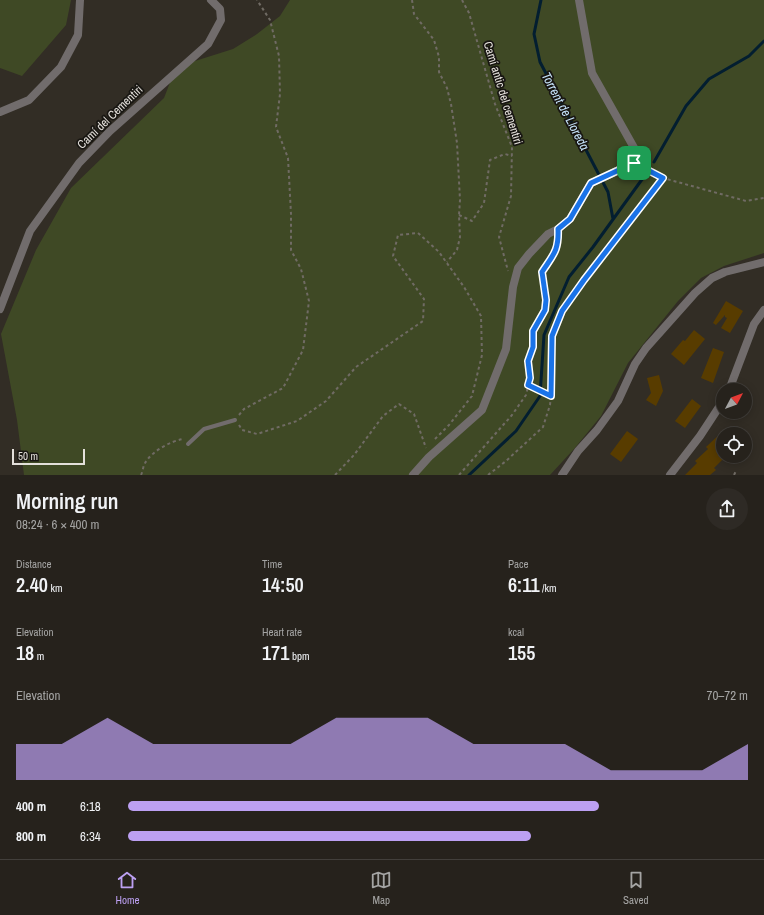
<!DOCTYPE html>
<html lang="en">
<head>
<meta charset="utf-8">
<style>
  :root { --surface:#26221c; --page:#2e2a25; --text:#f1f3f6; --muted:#a4a4a3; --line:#423f3b; --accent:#bca0f2 }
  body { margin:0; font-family:"Archivo Narrow",sans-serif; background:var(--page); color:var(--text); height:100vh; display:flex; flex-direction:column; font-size:15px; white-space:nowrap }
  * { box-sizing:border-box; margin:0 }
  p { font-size:13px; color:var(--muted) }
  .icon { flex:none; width:22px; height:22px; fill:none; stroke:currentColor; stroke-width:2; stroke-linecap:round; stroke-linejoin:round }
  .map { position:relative; height:475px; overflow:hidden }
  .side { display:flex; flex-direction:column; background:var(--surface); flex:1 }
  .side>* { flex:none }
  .needle { width:26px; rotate:49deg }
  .buttons { position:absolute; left:716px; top:383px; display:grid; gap:8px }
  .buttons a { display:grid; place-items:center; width:36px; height:36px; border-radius:50%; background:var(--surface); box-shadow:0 2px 10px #0003,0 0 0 1px var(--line); font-size:20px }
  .scale { position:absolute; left:12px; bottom:10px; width:73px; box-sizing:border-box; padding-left:4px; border:2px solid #e4e0db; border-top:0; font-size:11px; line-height:14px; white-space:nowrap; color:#e4e0db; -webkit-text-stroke:3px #181612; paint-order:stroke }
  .pin { position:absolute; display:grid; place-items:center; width:34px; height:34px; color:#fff; margin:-17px; border-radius:8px; box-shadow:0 2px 6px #0006 }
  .round { display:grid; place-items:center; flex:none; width:42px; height:42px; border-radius:21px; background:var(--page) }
  .head { display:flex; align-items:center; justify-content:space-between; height:68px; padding:0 16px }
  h1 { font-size:22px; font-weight:600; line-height:30px }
  .stats { display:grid; grid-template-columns:repeat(3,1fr); gap:6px; height:68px; padding:4px 16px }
  .stats div { display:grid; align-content:center }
  .stats b { font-size:20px; font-weight:600 }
  .stats small { font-size:11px; font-weight:400 }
  .stats p { font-size:11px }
  .chart { height:112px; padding:8px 16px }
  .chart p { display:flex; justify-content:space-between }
  .chart svg { width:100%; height:72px; margin-top:4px; fill:var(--accent); opacity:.7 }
  ul { padding:0 16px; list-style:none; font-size:13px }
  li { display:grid; grid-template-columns:64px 48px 1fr; align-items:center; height:30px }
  li i { height:10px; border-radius:5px; background:var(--accent) }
  .dock { display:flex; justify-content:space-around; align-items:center; height:56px; border-top:1px solid var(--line); background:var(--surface); font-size:11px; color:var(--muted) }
  .dock a { display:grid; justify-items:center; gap:2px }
  .dock .current { color:var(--accent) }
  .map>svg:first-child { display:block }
  .green { fill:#3f4925 }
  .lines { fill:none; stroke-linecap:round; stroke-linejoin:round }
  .stream { stroke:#031e30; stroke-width:3 }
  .building { fill:#583c00 }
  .path { stroke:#706b64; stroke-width:2; stroke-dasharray:3 3; stroke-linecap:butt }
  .service { stroke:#716c6c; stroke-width:4 }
  .minor { stroke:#716c6c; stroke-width:8 }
  .route-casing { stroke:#fff; stroke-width:8 }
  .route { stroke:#1a73e8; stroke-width:5 }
  .labels { text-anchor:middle; stroke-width:3.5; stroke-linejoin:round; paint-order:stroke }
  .street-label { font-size:12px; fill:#e4e0db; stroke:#181612 }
  .water-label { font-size:13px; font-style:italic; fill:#c6e3fa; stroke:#181612 }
</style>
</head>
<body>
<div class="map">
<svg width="764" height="475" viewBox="0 0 764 475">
  <rect width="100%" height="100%" fill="#322d25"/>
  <!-- green -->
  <path class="green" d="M0,0h71l-5,25 -44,51 -22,-8z
    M290,0h474v253l-40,13 -23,12 -23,23 -50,62 -27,53 -27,33 -24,26h-526l-7,-55 -16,-86 35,-84 35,-62 93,-90 12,-31 57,-18 24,-15 23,-18z"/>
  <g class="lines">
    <!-- stream -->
    <path class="stream" d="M541,0l-7,34 6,28 68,130 5,27
      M654,162l32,-56 23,-27 40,-23 15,-15
      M469,475l47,-44 24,-35 4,-61 25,-58 24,-30 50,-69"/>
  </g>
  <!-- building -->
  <path class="building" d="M726,301l17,10 -13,22 -9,-5 6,-10 -2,-1v-2l-9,10 -3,-2z
    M694,330l11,9 -21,26 -13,-11 12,-14 2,1z
    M713,348l11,4 -11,31 -12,-5z
    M659,375l4,16 -7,15 -10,-6 5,-7 -4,-15z
    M692,399l9,7 -16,22 -10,-7z
    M627,431l11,8 -17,23 -11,-8z
    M723,431v28l-9,9 2,2 -6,5h-25l12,-12 -2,-2 13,-12 -2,-2z"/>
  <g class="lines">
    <!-- path -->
    <path class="path" d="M412,0l2,14 20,26 5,17v15l8,16 4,16 6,39 3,57 -1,15 1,22 -3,13 -10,12
      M462,0l7,13 26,91 17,43 -1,49 -12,41 9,34
      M641,166l22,12 83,23 18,-3
      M459,215l13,6 12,-18 6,-43 15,-6 7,2
      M529,385l22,11
      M239,415l5,-6 39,-21 20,-38 6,-49 -8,-32 -10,-19v-36l-3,-56 -12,-31 4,-33 -1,-38 -9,-36 -13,-20
      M239,425l3,5 15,4 40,-13 29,-20 30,-34 67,-46 1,-22 -31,-43 5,-21 20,-2 21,19 25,35 17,29 1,39 -10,41 -23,29 -15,15
      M141,475c2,-4 2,-9 4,-12 7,-12 26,-22 38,-24
      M335,475l19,-20 29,-39 16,-12 15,10 12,34
      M459,475l53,-60 14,-20 4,-17 -1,-17 4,-14v-16l12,-21 1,-10 -4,-28c6,-10 17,-21 16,-34
      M488,475l18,-14 37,-34 7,-22 2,-19 1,-50 8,-25 22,-32 80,-101
      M734,475l2,-4"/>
    <!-- service -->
    <path class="service" d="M188,444l16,-15 31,-9"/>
    <!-- minor -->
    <path class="minor" d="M0,112l29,-12 32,-33 17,-32 2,-35
      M0,309l30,-78 49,-68 31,-32 98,-87 13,-24 -1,-11 -9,-9
      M729,390l25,-66 10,-14
      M413,475l16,-18 53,-47 24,-61 7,-62 5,-19 11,-14 19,-20 10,-5 12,-10 21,-36 43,-20 3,-10 -45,-80 -13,-73
      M562,475l16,-24 19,-21 21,-29 17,-37 11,-16 49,-55 17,-15 13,-6 39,-10
      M670,475l30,-39 23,-35"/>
  </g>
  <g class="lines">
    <defs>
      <path id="route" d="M634,163l29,15 -79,102 -22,31 -10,25 -1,60 -23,-11 2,-7 -2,-17 5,-14v-16l12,-21 1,-10 -4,-28c11,-17 17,-21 16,-43l12,-10 21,-36z"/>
    </defs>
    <!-- route casing -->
    <use href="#route" class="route-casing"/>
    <!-- route -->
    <use href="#route" class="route"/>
  </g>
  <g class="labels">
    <!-- street labels -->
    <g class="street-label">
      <text transform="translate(503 93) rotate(73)" y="4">Camí antic del cementiri</text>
      <text transform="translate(110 117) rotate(-44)" y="4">Camí del Cementiri</text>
    </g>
    <!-- water labels -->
    <g class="water-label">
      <text transform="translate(566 111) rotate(62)" y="5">Torrent de Lloreda</text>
    </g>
  </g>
</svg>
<div class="buttons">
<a><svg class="needle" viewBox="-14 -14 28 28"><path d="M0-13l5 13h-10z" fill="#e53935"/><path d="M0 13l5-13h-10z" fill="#a4a4a3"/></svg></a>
<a><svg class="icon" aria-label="locate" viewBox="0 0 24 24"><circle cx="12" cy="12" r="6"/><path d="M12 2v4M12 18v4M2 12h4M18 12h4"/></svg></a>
</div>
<div class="scale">50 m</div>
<div class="pin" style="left:634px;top:163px;background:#1e9e55"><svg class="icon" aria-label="arrive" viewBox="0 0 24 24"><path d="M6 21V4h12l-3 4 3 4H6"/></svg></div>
</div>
<section class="side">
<div class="head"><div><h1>Morning run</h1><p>08:24 · 6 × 400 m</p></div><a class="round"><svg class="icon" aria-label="share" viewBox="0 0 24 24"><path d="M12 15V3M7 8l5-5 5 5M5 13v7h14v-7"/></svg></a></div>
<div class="stats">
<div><p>Distance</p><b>2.40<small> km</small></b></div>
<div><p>Time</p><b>14:50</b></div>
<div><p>Pace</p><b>6:11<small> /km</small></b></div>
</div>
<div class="stats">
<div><p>Elevation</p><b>18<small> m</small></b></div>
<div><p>Heart rate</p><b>171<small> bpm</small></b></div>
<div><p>kcal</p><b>155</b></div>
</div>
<div class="chart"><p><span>Elevation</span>70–72 m</p>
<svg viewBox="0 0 160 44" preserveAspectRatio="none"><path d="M0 44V22L10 22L20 6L30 22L40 22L50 22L60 22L70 6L80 6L90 6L100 22L110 22L120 22L130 38L140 38L150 38L160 22V44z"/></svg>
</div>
<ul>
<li><b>400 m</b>6:18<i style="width:76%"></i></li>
<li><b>800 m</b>6:34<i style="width:65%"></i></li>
</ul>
</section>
<nav class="dock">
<a class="current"><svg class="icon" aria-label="home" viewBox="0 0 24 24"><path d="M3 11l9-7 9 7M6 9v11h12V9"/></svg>Home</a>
<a><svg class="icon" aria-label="map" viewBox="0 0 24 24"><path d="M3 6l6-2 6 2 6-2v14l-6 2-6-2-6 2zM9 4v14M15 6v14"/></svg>Map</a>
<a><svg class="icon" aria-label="saved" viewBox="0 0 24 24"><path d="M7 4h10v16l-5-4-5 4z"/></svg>Saved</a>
</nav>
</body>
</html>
